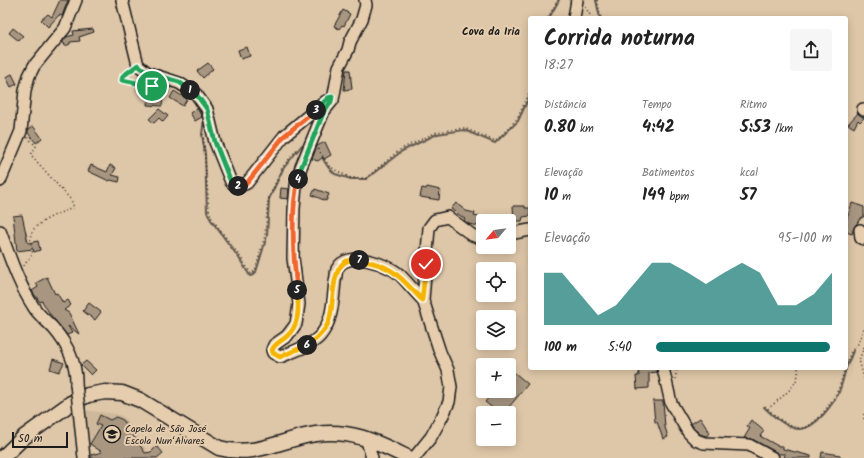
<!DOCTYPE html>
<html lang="pt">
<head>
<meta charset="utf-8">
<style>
  :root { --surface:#fff; --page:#f6f6f6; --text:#222; --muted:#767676; --accent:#0f766e }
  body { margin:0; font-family:Kalam,sans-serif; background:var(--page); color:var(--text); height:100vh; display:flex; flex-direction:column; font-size:15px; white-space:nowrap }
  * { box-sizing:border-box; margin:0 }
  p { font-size:13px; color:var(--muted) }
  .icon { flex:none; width:22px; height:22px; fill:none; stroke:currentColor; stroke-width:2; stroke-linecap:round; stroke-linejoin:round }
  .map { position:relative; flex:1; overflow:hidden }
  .panel { position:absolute; left:528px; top:16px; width:320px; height:354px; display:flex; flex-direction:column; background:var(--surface); border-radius:4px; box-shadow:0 2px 10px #0003 }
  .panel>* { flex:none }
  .needle { width:26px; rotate:241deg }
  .tools { position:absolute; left:476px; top:214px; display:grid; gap:8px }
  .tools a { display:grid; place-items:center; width:40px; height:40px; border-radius:4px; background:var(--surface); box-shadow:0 2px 10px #0003; font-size:20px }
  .scale { position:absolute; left:12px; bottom:10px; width:56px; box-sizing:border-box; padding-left:4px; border:2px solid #1c1c1c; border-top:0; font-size:11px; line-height:14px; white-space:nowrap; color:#1c1c1c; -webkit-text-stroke:3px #e6cdae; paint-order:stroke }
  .pin { position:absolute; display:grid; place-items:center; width:34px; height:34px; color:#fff; margin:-17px; border:2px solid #fff; border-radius:50%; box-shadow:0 1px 4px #0007 }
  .km { position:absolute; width:20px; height:20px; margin:-10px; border-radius:50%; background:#222; color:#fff; font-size:11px; line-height:20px; text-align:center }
  .round { display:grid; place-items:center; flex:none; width:42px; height:42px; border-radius:4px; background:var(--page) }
  .summary { display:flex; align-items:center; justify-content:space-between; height:68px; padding:0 16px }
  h1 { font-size:22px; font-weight:700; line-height:30px }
  .stats { display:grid; grid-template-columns:repeat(3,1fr); gap:6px; height:68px; padding:4px 16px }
  .stats div { display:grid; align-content:center }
  .stats b { font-size:17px; font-weight:700 }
  .stats small { font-size:11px; font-weight:400 }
  .stats p { font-size:11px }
  .chart { height:112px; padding:8px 16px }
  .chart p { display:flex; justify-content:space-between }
  .chart svg { width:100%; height:72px; margin-top:4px; fill:var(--accent); opacity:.7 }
  ul { padding:0 16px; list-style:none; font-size:13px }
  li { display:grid; grid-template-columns:64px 48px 1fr; align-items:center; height:30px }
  li i { height:10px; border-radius:5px; background:var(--accent) }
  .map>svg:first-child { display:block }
  .built { fill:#ceb89c }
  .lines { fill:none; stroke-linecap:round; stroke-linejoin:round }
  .stream { stroke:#625a4f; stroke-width:2 }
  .building { fill:#a89681; stroke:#1c1c1c }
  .minor-casing { stroke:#1c1c1c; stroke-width:14 }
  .major-casing { stroke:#1c1c1c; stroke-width:17 }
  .path { stroke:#1c1c1c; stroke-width:1.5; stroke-dasharray:1 3; stroke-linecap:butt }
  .minor { stroke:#e6cdae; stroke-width:11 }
  .major { stroke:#e6cdae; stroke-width:14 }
  .minor-bridge-casing { stroke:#1c1c1c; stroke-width:14; stroke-linecap:butt }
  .minor-bridge { stroke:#e6cdae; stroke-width:11 }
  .split-1-casing { stroke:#fff; stroke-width:8 }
  .split-2-casing { stroke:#fff; stroke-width:8 }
  .split-3-casing { stroke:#fff; stroke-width:8 }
  .split-4-casing { stroke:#fff; stroke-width:8 }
  .split-5-casing { stroke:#fff; stroke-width:8 }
  .split-6-casing { stroke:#fff; stroke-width:8 }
  .split-7-casing { stroke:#fff; stroke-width:8 }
  .split-8-casing { stroke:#fff; stroke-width:8 }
  .split-1 { stroke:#22a559; stroke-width:5 }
  .split-2 { stroke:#22a559; stroke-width:5 }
  .split-3 { stroke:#f0652b; stroke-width:5 }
  .split-4 { stroke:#22a559; stroke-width:5 }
  .split-5 { stroke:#f0652b; stroke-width:5 }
  .split-6 { stroke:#f5b400; stroke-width:5 }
  .split-7 { stroke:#f5b400; stroke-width:5 }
  .split-8 { stroke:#f5b400; stroke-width:5 }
  .labels { text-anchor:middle; stroke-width:4; stroke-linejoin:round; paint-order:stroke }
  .poi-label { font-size:10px; fill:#1c1c1c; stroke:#e6cdae; text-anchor:start }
  .neighbourhood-label { font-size:11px; font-weight:bold; fill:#1c1c1c; stroke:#e6cdae }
</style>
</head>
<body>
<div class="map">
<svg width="864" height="458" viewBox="0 0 864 458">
  <rect width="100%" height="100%" fill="#dec6a8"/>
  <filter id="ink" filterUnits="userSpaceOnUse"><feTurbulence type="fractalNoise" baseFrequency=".025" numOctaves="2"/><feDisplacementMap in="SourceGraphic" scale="8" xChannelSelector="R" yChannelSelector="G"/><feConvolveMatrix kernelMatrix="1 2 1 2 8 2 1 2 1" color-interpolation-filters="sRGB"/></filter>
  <g filter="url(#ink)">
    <!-- built -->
    <path class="built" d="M84,410l32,4 8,3 28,41 -47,-5 -15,-9 -2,-21 -4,-2z"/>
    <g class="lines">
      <!-- stream -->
      <path class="stream" d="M596,0l4,18
        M549,18l10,-18
        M121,81l31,7 23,-1
        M193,99l11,20 -2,15 3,20 2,58 4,8 28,38 11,18 3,-1 3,-3 11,-36 2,-37 14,-30 19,-24 4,-2
        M321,156l7,11 7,7 16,5h15l36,-28 35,-17 27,-4 31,13 23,-22 12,-26
        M846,368l7,-17
        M764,407c8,8 23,22 36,22 15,0 33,-25 39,-37 3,-8 5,-16 7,-24"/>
    </g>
    <!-- building -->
    <path class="building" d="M60,0h8l-6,16 -3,-1 -11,12 -7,-7 7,-6 4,3z
      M343,10l7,4 -6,12 -2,-1 -3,4 -5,-3z
      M13,28l10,8 -4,5 -10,-8z
      M93,29l1,3 -15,5 1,4 -10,1v2l-5,2 -1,-3h-2l4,-6 8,-2 -1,-4z
      M247,47l3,9 -9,3 -3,-9z
      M208,63l5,6 -10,9 -6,-7z
      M346,70h4l2,19 -8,1z
      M12,74l5,10 -6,3 -5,-10z
      M174,91l13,8 -4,7 -13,-8z
      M148,95l15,1 -1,10 -15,-1z
      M197,108l5,9 -7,4 -5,-8z
      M159,109l9,7 -5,6 -4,-4 -5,5 -5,-4z
      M858,113l6,5 -4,4 -2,-2 -4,8 -6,-4z
      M33,126l9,12 -6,5 -8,-10v-3z
      M325,142l6,13 -7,4 -1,-2 -5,4 -6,-2 5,-13z
      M91,165l16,7 3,-7 6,3 -4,7 8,2 -1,5 -9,-2 -1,1 -21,-10z
      M427,187l13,3 -1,10 -19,-3 2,-9 4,1z
      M281,188l8,1 -1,10 -8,-1z
      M315,189l14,5 -3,7 -14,-6z
      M456,203l10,8 9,2 -1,3 9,2v9l-14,-3 -5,-3 1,-2 -14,-10z
      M852,203l12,4v10h-2l-8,10 -2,7 -6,-2 1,-9 -1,-1z
      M513,206h12v2h5v8l-7,1 -1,4h-8z
      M22,215l6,28 10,-2 2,9 -6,2 -1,-3 -16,2 -4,-35z
      M47,277l8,17 2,-1 6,10 5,-3 3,5 -7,5 5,3 10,21 -11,-8 4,7 -5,2 -17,-21 -8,-13 -2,1 -6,-8 -2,-3 6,-4 -2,-4z
      M89,303l12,9 -6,8 -12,-9z
      M53,359l11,4 -5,9 -9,-3z
      M86,361l10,9 -5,5 -10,-10z
      M509,368l19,16 -24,29h-5l-14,-11 9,-11h15z
      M638,368h18l1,4 -8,1v15l-12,1 -1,-13h3z
      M653,401h10l2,26 3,10 -5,2 -6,-17h-2z
      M100,415l10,5 6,-3 7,3 22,33 6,-1 6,-6 6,7 -6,5h-66v-3l11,-3 -12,-8 11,-18 -5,-2z
      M700,418l10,15 -4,3 -6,-2 -9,-10z
      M751,420l13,11 -4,5 18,10h5v3l28,7v2h-27l1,-4h-6l-27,-15 -8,-1 6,-10 -3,-2z
      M822,452l18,3v3h-19z"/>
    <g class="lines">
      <defs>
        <path id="minor" d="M122,0l16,65 10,8 31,10 17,11 11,15 8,33 16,40 4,3 5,1 7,-3 37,-47 42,-35
          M365,0l1,5 -4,14 -12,23 -2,8 -9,17 -6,33 -9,11 -23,56 -5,19 -2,23 -1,49 6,46 -3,20 -9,12 -13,9 -2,5 1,3 7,4c12,-5 31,-11 40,-21 13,-15 13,-36 15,-55 1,-3 1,-9 2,-12 10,-20 51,-5 63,6 8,8 15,17 23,25
          M574,18l3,-18
          M863,109l1,1
          M0,181l21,-50 4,-41 4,-14 5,-10 31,-38 11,-28
          M860,230l1,8 3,1
          M0,231c10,26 18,52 33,75 5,9 14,15 21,23 13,15 23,35 22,55
          M509,234l21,-4
          M663,368l8,35 17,29 8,8 8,3 45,2 24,13
          M79,410l5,48
          M366,438l6,20
          M414,458l17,-21 11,-20 7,-15 2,-15 -3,-17 -8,-18 -17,-52 6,-72 6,-8 13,-3 24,18 11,4"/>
        <path id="major" d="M2,458l22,-21 47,-34 17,-8 17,-3 17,1 18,7 79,48c37,10 62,-9 97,-14 37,-5 62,9 93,24"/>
      </defs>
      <!-- minor casing -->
      <use href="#minor" class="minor-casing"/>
      <!-- major casing -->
      <use href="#major" class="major-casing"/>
      <!-- path -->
      <path class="path" d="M597,0l4,18
        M585,7l7,11
        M548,18l10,-18
        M121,80h1l1,-4 9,-7
        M122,80l24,6h13
        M203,134l6,76 3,9 29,39 10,16 4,-3 10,-35 3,-36 14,-32 16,-20
        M318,149l11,17 8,5 14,7h15l35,-29 36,-17 27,-4 32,13 21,-22 13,-27
        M24,266c2,-4 7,-9 8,-13 1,-6 -3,-13 -1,-19 4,-12 32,-23 43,-26l-3,-8 -40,-45 5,-9 -9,-9
        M864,347l-5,13 5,18
        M846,364l5,-12 2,-2v-2l4,-2 7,-19
        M675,379l2,-11
        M765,406c9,9 22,22 36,22 14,0 30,-25 36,-36 4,-7 5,-16 8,-24
        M768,409c11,-11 33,-23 30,-41
        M864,414v8"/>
      <!-- minor -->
      <use href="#minor" class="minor"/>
      <!-- major -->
      <use href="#major" class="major"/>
      <defs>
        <path id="minor-bridge" d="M76,384l3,26"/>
      </defs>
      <!-- minor-bridge casing -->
      <use href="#minor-bridge" class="minor-bridge-casing"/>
      <!-- minor-bridge -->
      <use href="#minor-bridge" class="minor-bridge"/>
    </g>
  </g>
  <g class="lines" filter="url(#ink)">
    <defs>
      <path id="split-1" d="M152,86l-30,-6 1,-4 15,-11 10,8 31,9 11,8"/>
      <path id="split-2" d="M190,90l6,4 11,15 8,33 13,33 3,7 7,4"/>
      <path id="split-3" d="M238,186h6l3,-3 37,-47 32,-26"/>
      <path id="split-4" d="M298,179l3,-11 23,-57 7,-9 1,-5 -4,1 -12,12"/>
      <path id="split-5" d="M297,290c-4,-35 -7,-76 1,-111"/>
      <path id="split-6" d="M297,290c2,17 3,36 -11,47 -6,5 -11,6 -14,13l1,3 7,4 27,-12"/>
      <path id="split-7" d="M307,345c10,-5 21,-17 23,-28 5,-19 -1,-62 29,-57"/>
      <path id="split-8" d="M359,260c34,5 41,17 63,40l4,-36"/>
    </defs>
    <!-- split-1 casing -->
    <use href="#split-1" class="split-1-casing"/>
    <!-- split-2 casing -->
    <use href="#split-2" class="split-2-casing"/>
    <!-- split-3 casing -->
    <use href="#split-3" class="split-3-casing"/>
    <!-- split-4 casing -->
    <use href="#split-4" class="split-4-casing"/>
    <!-- split-5 casing -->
    <use href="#split-5" class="split-5-casing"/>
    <!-- split-6 casing -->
    <use href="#split-6" class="split-6-casing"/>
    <!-- split-7 casing -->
    <use href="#split-7" class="split-7-casing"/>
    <!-- split-8 casing -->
    <use href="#split-8" class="split-8-casing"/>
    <!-- split-1 -->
    <use href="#split-1" class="split-1"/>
    <!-- split-2 -->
    <use href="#split-2" class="split-2"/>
    <!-- split-3 -->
    <use href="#split-3" class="split-3"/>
    <!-- split-4 -->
    <use href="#split-4" class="split-4"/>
    <!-- split-5 -->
    <use href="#split-5" class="split-5"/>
    <!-- split-6 -->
    <use href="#split-6" class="split-6"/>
    <!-- split-7 -->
    <use href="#split-7" class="split-7"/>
    <!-- split-8 -->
    <use href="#split-8" class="split-8"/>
  </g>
  <!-- icons -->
  <defs>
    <symbol id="school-ring" viewBox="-11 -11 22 22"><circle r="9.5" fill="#e6cdae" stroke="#1c1c1c" stroke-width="1.5"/><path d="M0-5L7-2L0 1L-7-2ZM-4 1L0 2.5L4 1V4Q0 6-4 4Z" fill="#1c1c1c"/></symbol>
  </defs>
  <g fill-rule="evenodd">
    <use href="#school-ring" x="102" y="424" width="20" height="20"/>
  </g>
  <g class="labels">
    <!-- poi labels -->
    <g class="poi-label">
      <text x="125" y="432">Capela de São José<tspan x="125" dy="12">Escola Nun‘Alvares</tspan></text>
    </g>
    <!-- neighbourhood labels -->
    <g class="neighbourhood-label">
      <text x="491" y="35">Cova da Iria</text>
    </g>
  </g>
</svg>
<div class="tools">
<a><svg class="needle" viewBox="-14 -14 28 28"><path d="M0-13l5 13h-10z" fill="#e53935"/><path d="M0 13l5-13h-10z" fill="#767676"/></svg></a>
<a><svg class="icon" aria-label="locate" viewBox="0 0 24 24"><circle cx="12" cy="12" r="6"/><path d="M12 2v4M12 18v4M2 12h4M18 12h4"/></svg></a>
<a><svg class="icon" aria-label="layers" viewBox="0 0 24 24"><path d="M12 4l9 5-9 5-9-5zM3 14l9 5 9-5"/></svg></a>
<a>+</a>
<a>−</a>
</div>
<div class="scale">50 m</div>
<div class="pin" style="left:152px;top:86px;background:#1e9e55"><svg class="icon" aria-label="arrive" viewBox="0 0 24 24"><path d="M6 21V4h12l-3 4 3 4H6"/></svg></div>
<div class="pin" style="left:426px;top:264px;background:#d93025"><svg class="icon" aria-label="check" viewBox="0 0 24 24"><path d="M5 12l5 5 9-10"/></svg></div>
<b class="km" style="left:190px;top:90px">1</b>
<b class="km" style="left:238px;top:186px">2</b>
<b class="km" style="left:316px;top:110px">3</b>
<b class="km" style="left:298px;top:179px">4</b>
<b class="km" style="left:297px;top:290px">5</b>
<b class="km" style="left:307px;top:345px">6</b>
<b class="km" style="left:359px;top:260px">7</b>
<section class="panel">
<div class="summary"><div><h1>Corrida noturna</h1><p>18:27</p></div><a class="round"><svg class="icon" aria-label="share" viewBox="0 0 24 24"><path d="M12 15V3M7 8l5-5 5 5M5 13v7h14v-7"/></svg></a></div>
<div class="stats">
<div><p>Distância</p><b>0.80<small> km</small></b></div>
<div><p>Tempo</p><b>4:42</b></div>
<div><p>Ritmo</p><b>5:53<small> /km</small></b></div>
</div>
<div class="stats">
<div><p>Elevação</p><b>10<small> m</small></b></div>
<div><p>Batimentos</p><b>149<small> bpm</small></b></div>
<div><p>kcal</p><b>57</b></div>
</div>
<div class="chart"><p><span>Elevação</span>95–100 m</p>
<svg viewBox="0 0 160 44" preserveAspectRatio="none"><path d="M0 44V12L10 12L20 25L30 38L40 32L50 19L60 6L70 6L80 12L90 19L100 12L110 6L120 12L130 32L140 32L150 25L160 12V44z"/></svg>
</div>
<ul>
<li><b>100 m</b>5:40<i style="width:99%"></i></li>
</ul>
</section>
</div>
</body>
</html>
